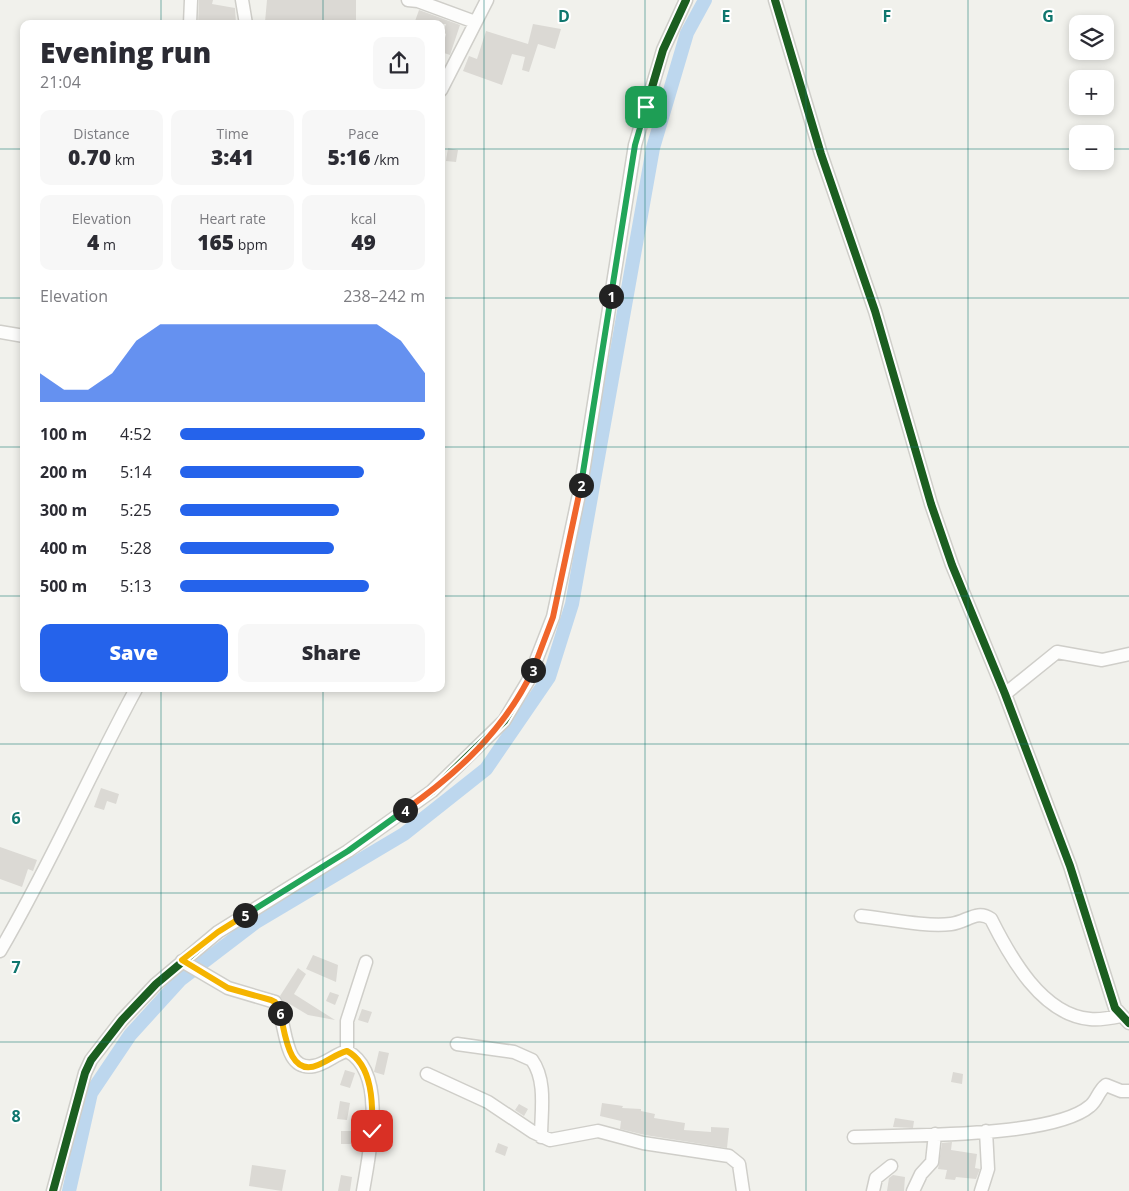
<!DOCTYPE html>
<html lang="en">
<head>
<meta charset="utf-8">
<style>
  :root { --surface:#fff; --page:#f7f7f7; --text:#2b2b33; --muted:#7c7c81; --accent:#2563eb }
  body { margin:0; font-family:"Open Sans",sans-serif; background:var(--page); color:var(--text); height:100vh; display:flex; flex-direction:column; font-size:19px; white-space:nowrap }
  * { box-sizing:border-box; margin:0 }
  p { font-size:16px; color:var(--muted) }
  .icon { flex:none; width:28px; height:28px; fill:none; stroke:currentColor; stroke-width:2; stroke-linecap:round; stroke-linejoin:round }
  .map { position:relative; flex:1; overflow:hidden }
  .drawer { position:absolute; left:20px; top:20px; width:425px; height:672px; display:flex; flex-direction:column; background:var(--surface); border-radius:10px; box-shadow:0 2px 8px #0003 }
  .drawer>* { flex:none }
  .buttons { position:absolute; left:1069px; top:15px; display:grid; gap:10px }
  .buttons a { display:grid; place-items:center; width:45px; height:45px; border-radius:10px; background:var(--surface); box-shadow:0 2px 8px #0003; font-size:25px }
  .pin { position:absolute; display:grid; place-items:center; width:42px; height:42px; color:#fff; margin:-21px; border-radius:10px; box-shadow:0 2px 8px #0006 }
  .km { position:absolute; width:25px; height:25px; margin:-12px; border-radius:50%; background:#222; color:#fff; font-size:14px; line-height:25px; text-align:center }
  .round { display:grid; place-items:center; flex:none; width:52px; height:52px; border-radius:10px; background:var(--page) }
  .overview { display:flex; align-items:center; justify-content:space-between; height:85px; padding:0 20px }
  h1 { font-size:28px; font-weight:800; line-height:38px }
  .metrics { display:grid; grid-template-columns:repeat(3,1fr); gap:8px; height:85px; padding:5px 20px }
  .metrics div { display:grid; align-content:center; border-radius:10px; background:var(--page); text-align:center }
  .metrics b { font-size:21px; font-weight:800 }
  .metrics small { font-size:14px; font-weight:400 }
  .metrics p { font-size:14px }
  .chart { height:140px; padding:10px 20px }
  .chart p { display:flex; justify-content:space-between }
  .chart svg { width:100%; height:90px; margin-top:5px; fill:var(--accent); opacity:.7 }
  .action { display:flex; gap:10px; margin-top:auto; padding:10px 20px }
  .action a { flex:1; height:58px; border-radius:10px; background:var(--accent); color:#fff; font-size:20px; font-weight:800; line-height:58px; text-align:center }
  .action a+a { background:var(--page); color:var(--text) }
  ul { padding:0 20px; list-style:none; font-size:16px }
  li { display:grid; grid-template-columns:80px 60px 1fr; align-items:center; height:38px }
  li i { height:12px; border-radius:6px; background:var(--accent) }
  .map>svg:first-child { display:block }
  .lines { fill:none; stroke-linecap:round; stroke-linejoin:round }
  .canal { stroke:#bdd7ee; stroke-width:14 }
  .building { fill:#dbd9d4 }
  .minor-casing { stroke:#cfcec9; stroke-width:15 }
  .minor { stroke:#fdfdfc; stroke-width:12 }
  .cycleway-casing { stroke:#fff; stroke-width:11 }
  .cycleway { stroke:#1b5e20; stroke-width:8 }
  .split-1-casing { stroke:#fff; stroke-width:10 }
  .split-2-casing { stroke:#fff; stroke-width:10 }
  .split-3-casing { stroke:#fff; stroke-width:10 }
  .split-4-casing { stroke:#fff; stroke-width:10 }
  .split-5-casing { stroke:#fff; stroke-width:10 }
  .split-6-casing { stroke:#fff; stroke-width:10 }
  .split-7-casing { stroke:#fff; stroke-width:10 }
  .split-1 { stroke:#22a559; stroke-width:6 }
  .split-2 { stroke:#22a559; stroke-width:6 }
  .split-3 { stroke:#f0652b; stroke-width:6 }
  .split-4 { stroke:#f0652b; stroke-width:6 }
  .split-5 { stroke:#22a559; stroke-width:6 }
  .split-6 { stroke:#f5b400; stroke-width:6 }
  .split-7 { stroke:#f5b400; stroke-width:6 }
  .grid { fill:none; stroke:#0f766e; stroke-width:1; stroke-opacity:0.55 }
  .grid-label { font-size:16px; text-anchor:middle; font-weight:bold; fill:#0f766e; stroke:#fff; stroke-width:4; stroke-linejoin:round; paint-order:stroke }
</style>
</head>
<body>
<div class="map">
<svg width="1129" height="1191" viewBox="0 0 1129 1191">
  <rect width="100%" height="100%" fill="#f1f1ec"/>
  <g class="lines">
    <!-- canal -->
    <path class="canal" d="M69,1191l22,-98 39,-58 50,-55 76,-58 148,-88 82,-65 63,-92 23,-73 81,-456 34,-115 18,-33"/>
  </g>
  <!-- building -->
  <path class="building" d="M199,0h14l-1,4 23,4 1,16h-38z
    M267,0h89v24l-91,-2z
    M419,10l41,15 -10,30 -9,-3 5,-18 -3,-2 3,-8h-32z
    M533,24l28,5 -6,20 -17,-5 -9,28 -7,-2 3,-13 -13,-3 -10,31 -39,-14 6,-15 8,3 9,-28 42,13z
    M448,148l10,2 -2,12 -10,-1z
    M101,788l18,6 -3,10 -9,-3 -3,9 -10,-3z
    M0,847l37,13 -4,11 -5,-2 -6,18 -22,-8z
    M313,955l25,10 -2,17 -30,-13z
    M298,968l8,6 -12,20 41,26 -27,-5 -20,-12 -2,3 -6,-10z
    M330,992l9,3 -4,10 -9,-4z
    M362,1009l10,3 -4,11 -10,-3z
    M379,1051l10,2 -5,22 -10,-3z
    M345,1070l10,3 -5,15 -10,-3z
    M953,1072l10,2 -1,10 -11,-2z
    M340,1101l10,2 -3,17 -10,-1z
    M602,1103l21,3 -1,2 19,1v2l14,3 -1,4 31,5 -1,7 27,2v-5l18,1 -2,20 -82,-13 -25,-6 1,-8 -21,-5z
    M519,1104l9,5 -4,7 -9,-6z
    M895,1118l19,3 -1,7 -20,-1z
    M341,1131h10v13h-10z
    M952,1142l-1,8 26,4 -2,14 5,1 -4,10 -20,-2 -1,3 -10,-1 2,-9 -9,-1 4,-26z
    M498,1143l10,4 -3,9 -10,-4z
    M252,1165l34,5 -4,21 -33,-5z
    M341,1175l11,2 -2,14h-12z
    M893,1175l12,2 -1,14h-17l2,-13z"/>
  <g class="lines">
    <defs>
      <path id="minor" d="M242,0l4,24
        M408,0l10,1 57,21
        M775,0l46,154 54,157 56,193 21,61 53,129 65,172 45,142 14,15
        M190,24l1,-24
        M441,90l46,-90
        M0,332l24,4
        M1005,694l52,-42 45,8 27,-6
        M861,916c28,3 64,11 90,8 16,-2 26,-15 40,-5 19,38 51,96 99,100 10,1 21,-1 31,-3
        M0,951c50,-85 89,-176 136,-262
        M182,961l46,27 47,14c13,19 6,70 39,64 12,-2 21,-12 33,-15 41,22 22,103 16,140
        M457,1044l57,8 18,8c15,21 9,52 9,77
        M347,1051v-30l19,-59
        M427,1074l61,28 45,30 17,8 48,-9 45,12 86,13 10,8 4,27
        M854,1137c51,-2 199,1 236,-31 7,-5 8,-15 16,-21l15,6h8
        M53,1191l32,-118 6,-13 31,-40 34,-36 62,-52 130,-81 84,-60 72,-70 24,-40 25,-64 28,-132 54,-340 28,-95 23,-50
        M873,1191l3,-13 15,-12
        M913,1191l8,-17 11,-12 3,-28
        M981,1191l7,-22 -2,-38"/>
    </defs>
    <!-- minor casing -->
    <use href="#minor" class="minor-casing"/>
    <!-- minor -->
    <use href="#minor" class="minor"/>
    <defs>
      <path id="cycleway" d="M775,0l46,154 54,157 56,193 21,61 53,129 65,172 45,142 14,15
        M53,1191l32,-118 6,-13 31,-40 34,-36 62,-52 130,-81 84,-60 72,-70 24,-40 25,-64 28,-132 54,-340 28,-95 23,-50"/>
    </defs>
    <!-- cycleway casing -->
    <use href="#cycleway" class="cycleway-casing"/>
    <!-- cycleway -->
    <use href="#cycleway" class="cycleway"/>
  </g>
  <g class="lines">
    <defs>
      <path id="split-1" d="M611,296l24,-151 11,-38"/>
      <path id="split-2" d="M581,485l30,-189"/>
      <path id="split-3" d="M533,670l20,-53 28,-132"/>
      <path id="split-4" d="M405,810c53,-37 100,-81 128,-140"/>
      <path id="split-5" d="M245,915l103,-64 57,-41"/>
      <path id="split-6" d="M245,915l-27,17 -36,28 46,28 43,12 4,2 5,11"/>
      <path id="split-7" d="M280,1013c5,18 8,65 38,52 10,-4 18,-11 29,-14 26,14 26,54 25,80"/>
    </defs>
    <!-- split-1 casing -->
    <use href="#split-1" class="split-1-casing"/>
    <!-- split-2 casing -->
    <use href="#split-2" class="split-2-casing"/>
    <!-- split-3 casing -->
    <use href="#split-3" class="split-3-casing"/>
    <!-- split-4 casing -->
    <use href="#split-4" class="split-4-casing"/>
    <!-- split-5 casing -->
    <use href="#split-5" class="split-5-casing"/>
    <!-- split-6 casing -->
    <use href="#split-6" class="split-6-casing"/>
    <!-- split-7 casing -->
    <use href="#split-7" class="split-7-casing"/>
    <!-- split-1 -->
    <use href="#split-1" class="split-1"/>
    <!-- split-2 -->
    <use href="#split-2" class="split-2"/>
    <!-- split-3 -->
    <use href="#split-3" class="split-3"/>
    <!-- split-4 -->
    <use href="#split-4" class="split-4"/>
    <!-- split-5 -->
    <use href="#split-5" class="split-5"/>
    <!-- split-6 -->
    <use href="#split-6" class="split-6"/>
    <!-- split-7 -->
    <use href="#split-7" class="split-7"/>
  </g>
  <!-- grid -->
  <path class="grid" d="M161,0v24M323,0v24M484,0v1191M645,0v1191M806,0v1191M968,0v1191M0,149h24M441,149h637M1105,149h24M0,298h24M441,298h688M0,447h24M441,447h688M0,596h24M441,596h688M161,689v502M323,689v502M0,744h1129M0,893h1129M0,1042h1129"/>
  <g class="grid-label">
    <text x="564" y="22">D</text>
    <text x="726" y="22">E</text>
    <text x="887" y="22">F</text>
    <text x="1048" y="22">G</text>
    <text x="16" y="824">6</text>
    <text x="16" y="973">7</text>
    <text x="16" y="1122">8</text>
  </g>
</svg>
<div class="buttons">
<a><svg class="icon" aria-label="layers" viewBox="0 0 24 24"><path d="M12 4l9 5-9 5-9-5zM3 14l9 5 9-5"/></svg></a>
<a>+</a>
<a>−</a>
</div>
<div class="pin" style="left:646px;top:107px;background:#1e9e55"><svg class="icon" aria-label="arrive" viewBox="0 0 24 24"><path d="M6 21V4h12l-3 4 3 4H6"/></svg></div>
<div class="pin" style="left:372px;top:1131px;background:#d93025"><svg class="icon" aria-label="check" viewBox="0 0 24 24"><path d="M5 12l5 5 9-10"/></svg></div>
<b class="km" style="left:611px;top:296px">1</b>
<b class="km" style="left:581px;top:485px">2</b>
<b class="km" style="left:533px;top:670px">3</b>
<b class="km" style="left:405px;top:810px">4</b>
<b class="km" style="left:245px;top:915px">5</b>
<b class="km" style="left:280px;top:1013px">6</b>
<section class="drawer">
<div class="overview"><div><h1>Evening run</h1><p>21:04</p></div><a class="round"><svg class="icon" aria-label="share" viewBox="0 0 24 24"><path d="M12 15V3M7 8l5-5 5 5M5 13v7h14v-7"/></svg></a></div>
<div class="metrics">
<div><p>Distance</p><b>0.70<small> km</small></b></div>
<div><p>Time</p><b>3:41</b></div>
<div><p>Pace</p><b>5:16<small> /km</small></b></div>
</div>
<div class="metrics">
<div><p>Elevation</p><b>4<small> m</small></b></div>
<div><p>Heart rate</p><b>165<small> bpm</small></b></div>
<div><p>kcal</p><b>49</b></div>
</div>
<div class="chart"><p><span>Elevation</span>238–242 m</p>
<svg viewBox="0 0 160 44" preserveAspectRatio="none"><path d="M0 44V30L10 38L20 38L30 30L40 14L50 6L60 6L70 6L80 6L90 6L100 6L110 6L120 6L130 6L140 6L150 14L160 30V44z"/></svg>
</div>
<ul>
<li><b>100 m</b>4:52<i style="width:100%"></i></li>
<li><b>200 m</b>5:14<i style="width:75%"></i></li>
<li><b>300 m</b>5:25<i style="width:65%"></i></li>
<li><b>400 m</b>5:28<i style="width:63%"></i></li>
<li><b>500 m</b>5:13<i style="width:77%"></i></li>
</ul>
<div class="action"><a>Save</a><a>Share</a></div>
</section>
</div>
</body>
</html>
